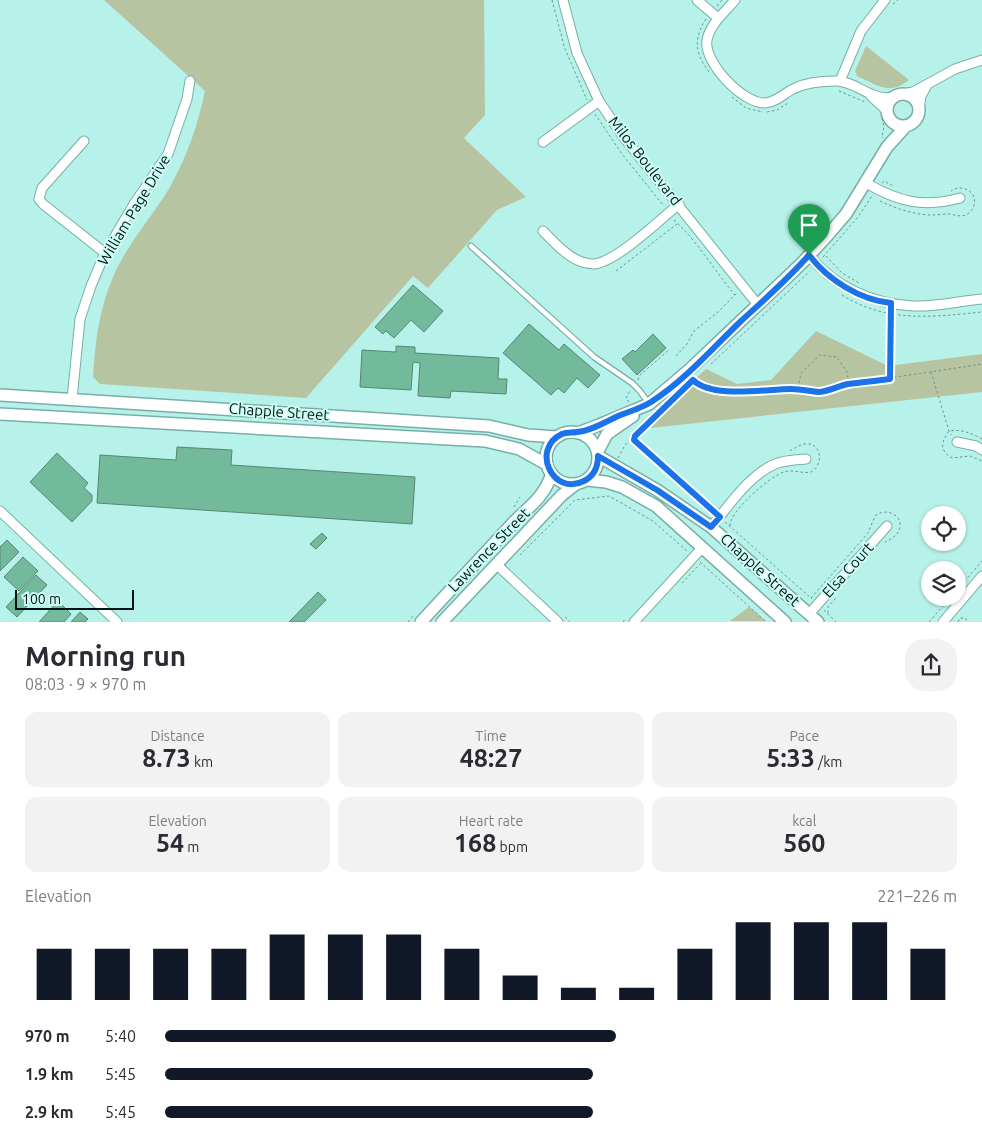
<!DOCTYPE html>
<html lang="en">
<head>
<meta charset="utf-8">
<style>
  :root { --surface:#fff; --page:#f2f2f3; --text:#2b2b33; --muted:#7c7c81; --accent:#111827 }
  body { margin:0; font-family:Ubuntu,sans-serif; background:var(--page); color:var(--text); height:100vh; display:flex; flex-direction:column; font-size:19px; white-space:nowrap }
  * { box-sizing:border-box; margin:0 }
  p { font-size:16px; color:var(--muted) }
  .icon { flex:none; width:28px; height:28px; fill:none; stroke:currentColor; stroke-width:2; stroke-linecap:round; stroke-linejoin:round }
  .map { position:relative; height:622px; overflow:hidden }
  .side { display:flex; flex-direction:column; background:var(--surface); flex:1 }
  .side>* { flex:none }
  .buttons { position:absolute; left:921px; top:506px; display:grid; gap:10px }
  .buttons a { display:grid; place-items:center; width:45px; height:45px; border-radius:50%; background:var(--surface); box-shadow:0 1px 4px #0004; font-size:25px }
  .scale { position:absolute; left:15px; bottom:12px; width:119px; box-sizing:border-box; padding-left:5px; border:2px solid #001513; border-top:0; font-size:14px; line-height:18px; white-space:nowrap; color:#001513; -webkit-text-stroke:4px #cefdf6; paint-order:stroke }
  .pin { position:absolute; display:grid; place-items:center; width:42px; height:42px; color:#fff; margin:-51px -21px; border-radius:50% 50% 50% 0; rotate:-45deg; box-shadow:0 0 5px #0007 }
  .pin .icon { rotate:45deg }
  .round { display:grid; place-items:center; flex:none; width:52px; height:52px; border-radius:20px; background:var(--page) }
  .overview { display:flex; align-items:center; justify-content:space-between; height:85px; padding:0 25px }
  h1 { font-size:28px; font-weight:700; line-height:38px }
  .metrics { display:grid; grid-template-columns:repeat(3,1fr); gap:8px; height:85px; padding:5px 25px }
  .metrics div { display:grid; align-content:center; border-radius:12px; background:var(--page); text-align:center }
  .metrics b { font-size:25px; font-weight:700 }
  .metrics small { font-size:14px; font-weight:400 }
  .metrics p { font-size:14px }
  .chart { height:140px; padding:10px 25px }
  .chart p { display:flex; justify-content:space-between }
  .chart svg { width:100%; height:90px; margin-top:5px; stroke:var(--accent); stroke-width:6 }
  ul { padding:0 25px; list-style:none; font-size:16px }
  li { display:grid; grid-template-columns:80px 60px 1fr; align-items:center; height:38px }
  li i { height:12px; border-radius:6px; background:var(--accent) }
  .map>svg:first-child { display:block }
  .green { fill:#b6c4a1 }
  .building { fill:#73ba9c; stroke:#568571 }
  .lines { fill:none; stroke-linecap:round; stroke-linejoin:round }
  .service-casing { stroke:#76afa8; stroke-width:7 }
  .minor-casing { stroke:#76afa8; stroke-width:11 }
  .tertiary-casing { stroke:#76afa8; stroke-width:14 }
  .path { stroke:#6a958f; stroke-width:1; stroke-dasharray:2.5 2.5; stroke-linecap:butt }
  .service { stroke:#fff; stroke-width:4.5 }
  .minor { stroke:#fff; stroke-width:9 }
  .tertiary { stroke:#fff; stroke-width:11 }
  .route-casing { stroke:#fff; stroke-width:10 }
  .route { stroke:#1a73e8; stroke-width:6 }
  .labels { text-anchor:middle; stroke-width:4; stroke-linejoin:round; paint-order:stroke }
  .street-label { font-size:15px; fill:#001513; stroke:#cefdf6 }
</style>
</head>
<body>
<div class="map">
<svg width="982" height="622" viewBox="0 0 982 622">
  <rect width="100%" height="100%" fill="#b7f2ea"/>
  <!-- green -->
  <path class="green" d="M104,0h380l1,115 -21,23 62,59 -29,13 -69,78 -15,-12 -107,122 -206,-14 -7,-7c2,-35 6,-67 20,-100 14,-33 39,-60 57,-90 17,-31 28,-62 35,-96z
    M866,46l43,34c-20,16 -32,5 -52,-4l-2,-5z
    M816,331l72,35 94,-12v38l-341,37 65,-60 31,15 34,-4z
    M749,607l17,14h-36z"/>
  <!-- building -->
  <path class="building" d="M413,285l30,26 -19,21 -13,-12 -17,18 -8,-7 -3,3 -8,-7z
    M529,324l30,26 5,-6 36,31 -12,13 -11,-10 -13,15 -6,-5 -7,7 -48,-42z
    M653,334l13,14 -29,27 -15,-16 11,-9 2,2z
    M396,346l19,1v6l84,5 -1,21h9l-1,15 -55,-3 -1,7 -32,-2 2,-33 -7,-1 -2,28 -51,-3 2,-37 34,2z
    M177,447l55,3 -1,15 184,12 -3,47 -315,-21 3,-48 76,5z
    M57,453l31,30 -4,5 8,7v6l-20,21 -42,-40z
    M322,533l5,5 -11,11 -6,-5z
    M7,540l12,12 -19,19v-24z
    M23,557l15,14 -19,20 -15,-14z
    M36,575l11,10 -30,32 -11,-10z
    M318,592l8,8 -22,22h-15z
    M58,601l13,13 -7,8h-25z
    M80,612l8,7 -3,3h-14z"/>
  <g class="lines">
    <defs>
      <path id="service" d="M471,246l123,111 38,26 7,7 9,12"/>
      <path id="minor" d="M563,0l14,53 22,48 23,34 136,170
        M697,0l21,18
        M735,0c-10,12 -25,24 -28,40 -4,22 36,64 58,63 12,-1 19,-10 30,-15 13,-6 27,-7 41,-7 21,0 35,21 58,16
        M840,81l21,-50 24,-31
        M903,94l10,-2 42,-23 27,-9
        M871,96l16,15
        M919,109l2,-13 6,-11
        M84,141l-42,47 -3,11 4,5 62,49
        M543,142l56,-41
        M866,183c33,19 57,25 94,15
        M543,231c11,11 24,26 39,31 4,1 8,2 12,2 22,-2 66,-44 85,-60
        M809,255c25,32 64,49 104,51 23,1 46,-5 69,-7
        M72,399l8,-80 11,-33 14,-33 29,-49 34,-50 19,-55 3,-18
        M957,442l19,4 6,4
        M0,511l117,111
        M711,527c18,-21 38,-52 64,-63 10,-4 21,-4 31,-5
        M496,564l62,58
        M809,614l78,-88
        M634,622l68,-74
        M943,622l39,-46"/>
      <path id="tertiary" d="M887 110a16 16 0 1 1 32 0a16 16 0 1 1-32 0Z
        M0,395l489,31 39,9 29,2
        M0,414l485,27 34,8 27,15
        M546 458a26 26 0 1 1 52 0a26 26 0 1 1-52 0Z
        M578,433l21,-8 50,-21 40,-34 113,-107 25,-27 19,-22 41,-67 19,-21
        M598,451l9,-17 26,-18
        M598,456l59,34 54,37 107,95
        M587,480l19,2 16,5 34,19 129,116
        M421,622c30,-33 61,-65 91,-98 18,-19 30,-24 40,-50
        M442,622l120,-127 14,-11"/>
    </defs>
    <!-- service casing -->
    <use href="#service" class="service-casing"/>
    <!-- minor casing -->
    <use href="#minor" class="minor-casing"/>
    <!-- tertiary casing -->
    <use href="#tertiary" class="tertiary-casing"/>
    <!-- path -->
    <path class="path" d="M552,0l13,49 22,51
      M893,4l5,-4
      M717,6l5,-6
      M706,19c-13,20 -11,34 3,53
      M839,91l26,11
      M732,97l14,11 17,4
      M767,112l10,-2 11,-7
      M595,114l27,40 41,51
      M882,118l2,8 -2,11 1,1
      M882,183l2,-2 9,5
      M880,201c17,8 35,14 53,14 5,0 11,-1 16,-1 8,1 15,5 22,-3 11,-13 -5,-30 -20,-20
      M674,220c24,22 40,50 61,75
      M826,256l16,17 17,10
      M823,257l35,-40 14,-21
      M616,271l61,-47
      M842,295c44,28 91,22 140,17
      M676,356l11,-12 7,-13 24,-19 20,-20
      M711,364l99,-93
      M931,372l18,59 2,4
      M890,378l1,-63
      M638,380l1,-4 31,-27
      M693,380c20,19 74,9 101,9 8,0 17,3 26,2 10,0 20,-5 30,-7 44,-7 88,-13 132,-20
      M693,380l-58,56v4l78,71
      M798,388l3,-15 19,-18 17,2 10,15 2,12
      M629,402l-3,-4 4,-7
      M982,439c-11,-6 -20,-10 -33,-8 -7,10 -11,19 3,27l18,-2 12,5
      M618,458l7,-13 8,-8
      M514,507l6,-10
      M725,522l87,77
      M730,526c-1,-14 40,-50 54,-54 10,-3 18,2 27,0 14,-8 10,-31 -7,-28 -5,1 -10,5 -15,7
      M520,555l55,-55 34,-4 44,25 34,30
      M700,562l66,60
      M682,583l18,-19
      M958,589l24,-28
      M811,598l57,-65 7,-17c18,-14 41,13 10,26
      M824,610l12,12
      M828,613v-6l8,-9
      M565,617l5,5
      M408,622l5,-6
      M623,622l3,-4
      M929,622l21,-24
      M958,622l2,-4h5l3,4"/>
    <!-- service -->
    <use href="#service" class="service"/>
    <!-- minor -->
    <use href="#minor" class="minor"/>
    <!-- tertiary -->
    <use href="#tertiary" class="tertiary"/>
  </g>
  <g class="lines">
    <defs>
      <path id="route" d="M809,255c19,25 51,45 82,48l-1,76c-14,2 -29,3 -42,5 -10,2 -20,8 -30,8 -9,-1 -18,-3 -27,-3 -26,0 -78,10 -98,-9l-58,56 -1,4 86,77 -9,10 -54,-37 -59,-34c0,10 -4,20 -14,25 -31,16 -54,-32 -22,-47 5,-2 10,-1 15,-2 13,-1 27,-9 39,-15 11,-5 24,-8 35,-15 33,-21 61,-53 90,-81 23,-21 47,-42 68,-66z"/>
    </defs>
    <!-- route casing -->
    <use href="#route" class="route-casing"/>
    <!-- route -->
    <use href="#route" class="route"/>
  </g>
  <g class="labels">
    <!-- street labels -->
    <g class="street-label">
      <text transform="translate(645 161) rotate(52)" y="5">Milos Boulevard</text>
      <text transform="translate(134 210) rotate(-59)" y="5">William Page Drive</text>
      <text transform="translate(279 412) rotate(4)" y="5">Chapple Street</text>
      <text transform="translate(489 550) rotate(-46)" y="5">Lawrence Street</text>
      <text transform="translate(760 570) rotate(42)" y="5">Chapple Street</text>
      <text transform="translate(848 570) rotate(-48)" y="5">Elsa Court</text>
    </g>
  </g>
</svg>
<div class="buttons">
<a><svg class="icon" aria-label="locate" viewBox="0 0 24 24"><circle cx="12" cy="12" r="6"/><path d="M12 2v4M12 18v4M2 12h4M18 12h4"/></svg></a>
<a><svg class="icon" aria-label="layers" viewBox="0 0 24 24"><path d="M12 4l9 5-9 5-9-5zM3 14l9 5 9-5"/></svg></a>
</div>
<div class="scale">100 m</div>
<div class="pin" style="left:809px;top:255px;background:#1e9e55"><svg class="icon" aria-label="arrive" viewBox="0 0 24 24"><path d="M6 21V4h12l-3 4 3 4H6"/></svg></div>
</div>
<section class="side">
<div class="overview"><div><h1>Morning run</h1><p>08:03 · 9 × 970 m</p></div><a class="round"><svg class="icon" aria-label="share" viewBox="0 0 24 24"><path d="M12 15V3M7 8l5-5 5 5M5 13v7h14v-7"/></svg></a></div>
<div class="metrics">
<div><p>Distance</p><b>8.73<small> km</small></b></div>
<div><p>Time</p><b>48:27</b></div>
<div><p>Pace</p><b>5:33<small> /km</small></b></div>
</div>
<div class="metrics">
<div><p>Elevation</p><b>54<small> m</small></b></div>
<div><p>Heart rate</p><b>168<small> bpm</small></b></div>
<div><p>kcal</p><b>560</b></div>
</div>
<div class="chart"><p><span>Elevation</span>221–226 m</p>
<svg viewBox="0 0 160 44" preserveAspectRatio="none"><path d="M5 44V19M15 44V19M25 44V19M35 44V19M45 44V12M55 44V12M65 44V12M75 44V19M85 44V32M95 44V38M105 44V38M115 44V19M125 44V6M135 44V6M145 44V6M155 44V19"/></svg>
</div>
<ul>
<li><b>970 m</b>5:40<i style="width:57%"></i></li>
<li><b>1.9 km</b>5:45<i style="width:54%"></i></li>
<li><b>2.9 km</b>5:45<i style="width:54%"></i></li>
</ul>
</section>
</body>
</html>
